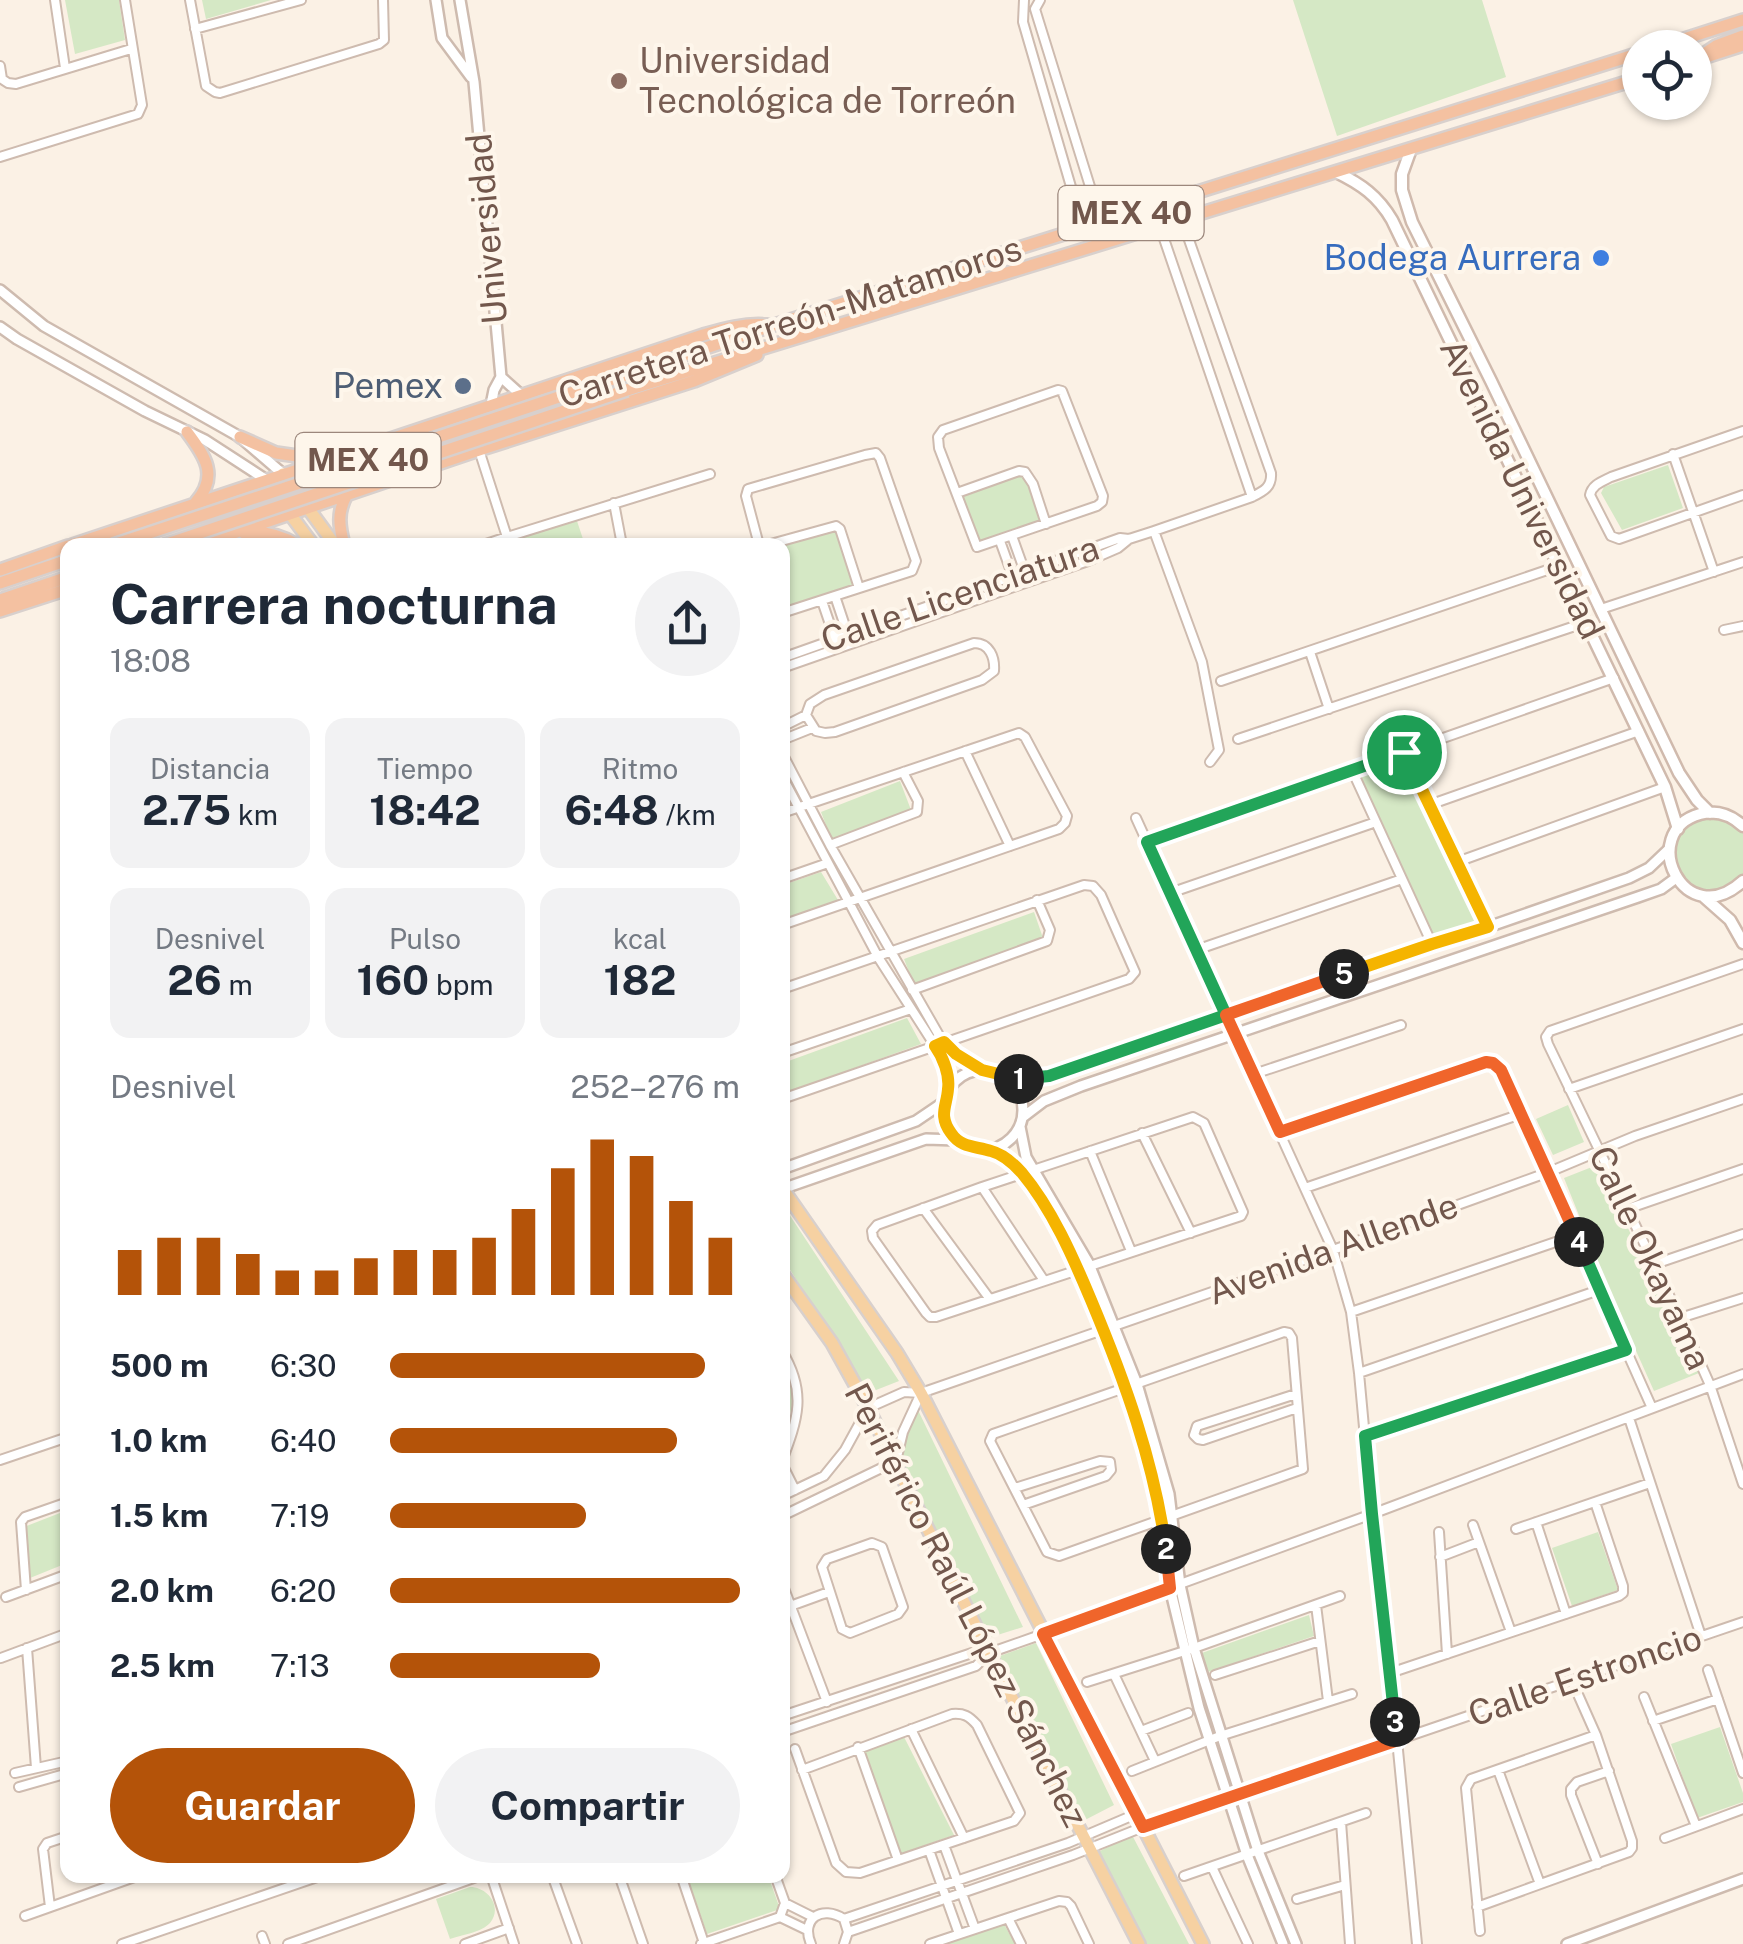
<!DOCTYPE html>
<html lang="es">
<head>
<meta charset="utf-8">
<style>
  :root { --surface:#fff; --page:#f2f2f3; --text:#1f2937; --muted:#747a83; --accent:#b45309 }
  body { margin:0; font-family:"Public Sans",sans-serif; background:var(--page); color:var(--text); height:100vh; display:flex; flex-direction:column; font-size:38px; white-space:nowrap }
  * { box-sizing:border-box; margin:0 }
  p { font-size:32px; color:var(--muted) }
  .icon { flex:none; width:55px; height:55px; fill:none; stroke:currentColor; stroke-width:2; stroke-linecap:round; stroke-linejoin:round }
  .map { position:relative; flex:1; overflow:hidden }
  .drawer { position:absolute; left:60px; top:538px; width:730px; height:1345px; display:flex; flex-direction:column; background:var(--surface); border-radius:20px; box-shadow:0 2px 8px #0004 }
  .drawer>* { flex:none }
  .buttons { position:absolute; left:1622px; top:30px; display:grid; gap:20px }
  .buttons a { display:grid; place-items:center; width:90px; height:90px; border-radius:50%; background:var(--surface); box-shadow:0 2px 8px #0004; font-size:50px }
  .pin { position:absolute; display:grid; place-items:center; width:85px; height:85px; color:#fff; margin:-42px; border:5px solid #fff; border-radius:50%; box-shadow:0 2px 10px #0007 }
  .km { position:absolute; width:50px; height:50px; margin:-25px; border-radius:50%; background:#222; color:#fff; font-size:28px; line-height:50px; text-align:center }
  .round { display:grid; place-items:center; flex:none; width:105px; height:105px; border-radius:52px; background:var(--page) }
  .head { display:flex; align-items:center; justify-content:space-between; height:170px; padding:0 50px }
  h1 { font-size:55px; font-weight:700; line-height:75px }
  .figures { display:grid; grid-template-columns:repeat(3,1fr); gap:15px; height:170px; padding:10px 50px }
  .figures div { display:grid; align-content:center; border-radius:20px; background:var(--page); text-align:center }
  .figures b { font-size:42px; font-weight:700 }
  .figures small { font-size:28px; font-weight:400 }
  .figures p { font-size:28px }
  .chart { height:280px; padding:20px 50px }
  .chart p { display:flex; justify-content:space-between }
  .chart svg { width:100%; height:180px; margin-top:10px; stroke:var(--accent); stroke-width:6 }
  .button { display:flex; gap:20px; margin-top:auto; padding:20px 50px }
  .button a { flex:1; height:115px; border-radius:60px; background:var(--accent); color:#fff; font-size:40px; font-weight:700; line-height:115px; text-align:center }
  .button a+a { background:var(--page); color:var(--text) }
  ul { padding:0 50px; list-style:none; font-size:32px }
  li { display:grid; grid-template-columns:160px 120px 1fr; align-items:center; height:75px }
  li i { height:25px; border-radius:12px; background:var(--accent) }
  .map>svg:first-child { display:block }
  .green { fill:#d5e8c5 }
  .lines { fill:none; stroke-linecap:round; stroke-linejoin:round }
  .minor-casing { stroke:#cebbaf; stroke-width:12 }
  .tertiary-casing { stroke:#cebbaf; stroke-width:14 }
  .secondary-casing { stroke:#d0baad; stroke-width:15 }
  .primary-casing { stroke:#d8d0cd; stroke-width:16 }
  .trunk-casing { stroke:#d8d0cd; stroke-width:16 }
  .minor { stroke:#fff; stroke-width:8 }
  .tertiary { stroke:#fff; stroke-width:9 }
  .secondary { stroke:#fff; stroke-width:10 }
  .primary { stroke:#f6d1a2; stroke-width:11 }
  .trunk { stroke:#f4c1a1; stroke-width:11 }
  .trunk-bridge-casing { stroke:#d8d0cd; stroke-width:16; stroke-linecap:butt }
  .trunk-bridge { stroke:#f4c1a1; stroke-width:11 }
  .split-1-casing { stroke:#fff; stroke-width:20 }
  .split-2-casing { stroke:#fff; stroke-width:20 }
  .split-3-casing { stroke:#fff; stroke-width:20 }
  .split-4-casing { stroke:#fff; stroke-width:20 }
  .split-5-casing { stroke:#fff; stroke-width:20 }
  .split-6-casing { stroke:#fff; stroke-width:20 }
  .split-1 { stroke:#22a559; stroke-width:12 }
  .split-2 { stroke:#f5b400; stroke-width:12 }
  .split-3 { stroke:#f0652b; stroke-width:12 }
  .split-4 { stroke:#22a559; stroke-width:12 }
  .split-5 { stroke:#f0652b; stroke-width:12 }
  .split-6 { stroke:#f5b400; stroke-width:12 }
  .education-dot { fill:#8d6e63; stroke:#fef6eb; stroke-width:4 }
  .shop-dot { fill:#3f7fe0; stroke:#fef6eb; stroke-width:4 }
  .service-dot { fill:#5c6f8a; stroke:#fef6eb; stroke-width:4 }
  .labels { text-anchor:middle; stroke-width:8; stroke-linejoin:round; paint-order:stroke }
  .shield { fill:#fef6eb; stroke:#9c877c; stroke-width:2.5 }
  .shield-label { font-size:32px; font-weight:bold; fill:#72574c }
  .education-label { font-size:35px; fill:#785e54; stroke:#fef6eb; text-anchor:start }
  .street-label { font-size:35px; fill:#72574c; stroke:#fef6eb }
  .shop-label { font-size:35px; fill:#366cbe; stroke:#fef6eb; text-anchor:end }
  .service-label { font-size:35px; fill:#4e5e75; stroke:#fef6eb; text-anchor:end }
</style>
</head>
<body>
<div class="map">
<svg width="1743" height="1944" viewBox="0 0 1743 1944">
  <rect width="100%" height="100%" fill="#fbf1e5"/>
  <!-- green -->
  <path class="green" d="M65,0h54l6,40 -50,14z
    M202,0h69l-65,19z
    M1293,0h189l24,77 -169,59z
    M1668,465l15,43 -61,22 -21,-37 3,-6z
    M1024,473l21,50 -67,23 -19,-52z
    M577,521l8,24h-88z
    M836,529l19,57 -73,23v-64z
    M1402,755l82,170 -52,13 -74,-167z
    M900,781l11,29 -79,31 -11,-29z
    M1707,817c16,0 26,4 36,16v43c-50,51 -106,-39 -36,-59z
    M821,872l17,28 -55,20v-35z
    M1034,912l9,26 -129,47 -10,-26z
    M907,1018l14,26 -138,50v-31z
    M1568,1105l16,37 -31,13 -17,-36z
    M1597,1165l102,208 -45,18 -43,-96 -47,-117z
    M783,1212l6,2 110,167 -33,13 -83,-136z
    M783,1362c13,23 13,44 0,67z
    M916,1406l107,221 -35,11 -89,-176z
    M60,1513l7,20v30l-37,15 -6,-51z
    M1598,1532l20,58 -46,16 -20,-58z
    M1309,1615l5,21 -109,37 -6,-19z
    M1036,1643l78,162 -31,16 -86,-164z
    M1720,1727l23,66v9l-46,16 -26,-74z
    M904,1737l50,98 -54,19 -36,-102z
    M1132,1835l57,109h-43l-48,-92z
    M691,1875h77l12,34 -73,25 -20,-58z
    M470,1887c18,0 33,20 20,36 -8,9 -28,12 -40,16l-14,-40z
    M994,1925l11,1 10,18h-72z"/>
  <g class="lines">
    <defs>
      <path id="minor" d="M55,0l10,68
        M190,0l16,86 9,6 5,1 159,-49 5,-4 -1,-40
        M1024,0l-1,22 60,206
        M1040,0l-5,9 66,213
        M195,29l106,-29
        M0,66l2,13 6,4 8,1 115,-35
        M0,157l138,-43 4,-9 -17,-105
        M1160,227l92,270
        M1058,390l4,1 41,105 -1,6 -5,4 -120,41 -38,-99 -1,-11 5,-7z
        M1743,431l-132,46c-10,5 -19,8 -21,18l21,41 8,3 124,-44
        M479,450l28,87 203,-63
        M1673,454l41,118
        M957,493l62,-22 6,1 8,12 13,40
        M614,503l8,42
        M1154,531l48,131 17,88 -9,12
        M1012,536l14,39
        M1000,541l13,36
        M483,545l24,-8
        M759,545l-13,-49 2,-7 117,-34 11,-2 4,5 36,103 -4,10 -130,42
        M767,545l69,-19 4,3 19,59
        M835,596l13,39
        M822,601l13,38
        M1601,609l142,-47
        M1724,630l19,-4
        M974,643c16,0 21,15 20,28l-12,9 -147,52 -10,1 -9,-2 -10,-16 4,-11 14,-9z
        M1310,652l19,57
        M782,658l338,-120 9,1 25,-8 98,-34c12,-6 20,-10 19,-24l-89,-253
        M782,668l306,-107 30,-13 11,-9
        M1221,681l338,-115
        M782,727l24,-12
        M1238,739l349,-117
        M782,740l30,-12
        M965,751l45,95
        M1403,752l85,175
        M782,753l48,92 110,192 16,17 26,16
        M1352,770l80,174
        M782,776l96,181 61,95 6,15 3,23
        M1429,805l210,-74
        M782,813l237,-80 6,4 42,79 -2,7 -6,6 -277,96
        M1136,818l197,432 18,62 8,61 13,141 25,226 20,204
        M1147,842l467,-164
        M830,845l87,-33 1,-11 -15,-29
        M1457,862l208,-75
        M782,879l46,-16
        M1170,893l206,-71
        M1196,950l206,-71
        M1743,964l-193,67 -4,6 2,7 132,274 30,67 33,99
        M782,989l302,-104 9,1 8,9 34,77 -6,7 -347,120
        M912,990l135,-49 3,-11 -13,-30
        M782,1053l129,-44
        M1254,1074l147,-49
        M1569,1089l174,-60
        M1193,1117l11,6 39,89 -2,4 -305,101h-6l-4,-4 -53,-75 -1,-7 5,-6 105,-38z
        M1280,1132l206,-70 7,1 8,7 151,338
        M1142,1133l49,100
        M1090,1151l41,100
        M982,1187l61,92
        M1305,1188l216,-74
        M923,1208l66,90
        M1627,1209l116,-40
        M1655,1264l88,-30
        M1351,1312l225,-77
        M1680,1318l63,-20
        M1284,1332l5,1 3,5 11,131 -244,87 -12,-4 -57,-111 3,-7z
        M782,1351c25,41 16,68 0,110
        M1359,1373l240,-83
        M1296,1394l-99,32 -3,9 4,4 5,1 94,-32
        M1629,1418l72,218
        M1365,1436l261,-86
        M0,1460l68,-23
        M782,1464l13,26
        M1015,1488l85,-27 10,1 1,8 -5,6 -83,29
        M782,1496l42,-20 21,-26 23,-42 36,-16 17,1 412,-143 216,-78 86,-36 108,-37
        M782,1516l114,-55 7,-29 18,-39
        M1536,1522l30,92
        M1473,1525l38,107
        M1516,1529l134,-46
        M1439,1532l8,122
        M872,1543l10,4 21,60 -5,7 -48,19 -8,-4 -20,-62 5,-8z
        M1440,1557l39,-15
        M782,1583l45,119
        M26,1590l-5,-68 4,-5 43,-15
        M6,1597l62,-23
        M1316,1605l12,96
        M782,1609l47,-17
        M27,1648l9,120
        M1,1658l67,-25
        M1708,1670l35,103
        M1390,1673l229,-77 4,-3v-7l-28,-84
        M1114,1674l41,87
        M1215,1675l105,-34
        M1087,1682l107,-34 146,-52
        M1644,1697l52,129
        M782,1716l199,-66 8,3 54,-19 329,-120 371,-140
        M1653,1721l65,-22
        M911,1729l53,109
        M1141,1731l47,-18
        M782,1732l194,-66 13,-13
        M858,1747l40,113
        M795,1749l41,114 10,9 14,1 154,-52 6,-8 -43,-88c-8,-9 -13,-12 -25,-11l-150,56
        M1498,1770l42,114
        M1132,1771l88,-35 132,-42
        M15,1773l53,-12
        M19,1787l49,-14
        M1341,1822l9,122
        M1665,1838l78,-29
        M944,1845l31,84
        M929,1850l30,84
        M1598,1864l-27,-69v-6l6,-7 32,-11
        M1212,1867l36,77
        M491,1875l23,69
        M552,1875l25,69
        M619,1875l24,69
        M681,1875l23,68
        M1184,1876l182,-63
        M1297,1899l48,-14
        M785,1903l28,14
        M50,1907l-7,-58 4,-6 21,-7
        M1477,1907l152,-55 3,-4v-7l-36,-106 -24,-54
        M25,1916l115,-41
        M780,1917l27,13
        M1008,1918l13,26
        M844,1919l224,-76 68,-29
        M1480,1931l-14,-143 5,-9 125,-44
        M848,1932l225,-77 70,-28 600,-205
        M262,1936l3,8
        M122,1944l201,-69
        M288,1944l194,-69
        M465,1944l44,-16
        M701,1944l79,-27 5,-14 -10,-28
        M811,1944c-11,-26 11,-39 33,-25l4,13 -4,12
        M930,1944l129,-43 8,1 4,4 18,38"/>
      <path id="tertiary" d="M436,0l6,38 29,39
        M460,0l14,82 27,295 -7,13 -3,15
        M0,290l44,36 196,111 43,37
        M0,327l17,12 128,72 60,29 60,39
        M501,377l20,18
        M943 1110a40 40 0 1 1 80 0a40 40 0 1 1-80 0Z
        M1008,1078l22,2 19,-4 383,-132 56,-17 141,-49 20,-10 20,-19
        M1023,1117l21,-16 37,-15 557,-189 23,-8 15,-11
        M1020,1127l6,30 63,107 48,120 32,110 11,91 14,63 64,203 38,93
        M987,1149l23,12 28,34 40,73 47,120 28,90 17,110 29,120 48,147 36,89
        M782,1169l134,-48 28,-19
        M782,1189l144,-50 31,1
        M1567,1944l176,-65"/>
      <path id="secondary" d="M1411,149l-9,25v16l10,32 79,159 188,392 18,27 13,13
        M1336,172c25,12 42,24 56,48l273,567 13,42
        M1743,826c-12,-11 -27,-16 -43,-12 -64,18 -16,121 43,67
        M1704,897l26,23 13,23"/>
      <path id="primary" d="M283,474l52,71
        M270,487l43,58
        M782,1188l115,165 24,40 282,551
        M782,1273l50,70 36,65 121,245 150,291"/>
      <path id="trunk" d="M1656,48l87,-28
        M1709,56l34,-11
        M1695,60l21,-14 27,-10
        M622,376l152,-51 866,-272
        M627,390l1013,-312
        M187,432c18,24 32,44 9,70
        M240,437l36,16 42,6
        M244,533c19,-2 37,2 53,12
        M72,545l631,-210c21,-6 42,-12 64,-10
        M198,545l281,-95 215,-69 63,-26
        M344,545c-5,-19 -7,-33 3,-51
        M0,570l68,-24
        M0,583l68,-23
        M0,600l68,-23
        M0,611l68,-22"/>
    </defs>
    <!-- minor casing -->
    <use href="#minor" class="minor-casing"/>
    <!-- tertiary casing -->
    <use href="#tertiary" class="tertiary-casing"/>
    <!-- secondary casing -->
    <use href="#secondary" class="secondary-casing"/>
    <!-- primary casing -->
    <use href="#primary" class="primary-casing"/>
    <!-- trunk casing -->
    <use href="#trunk" class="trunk-casing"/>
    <!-- minor -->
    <use href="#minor" class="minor"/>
    <!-- tertiary -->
    <use href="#tertiary" class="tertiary"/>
    <!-- secondary -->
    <use href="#secondary" class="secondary"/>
    <!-- primary -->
    <use href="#primary" class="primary"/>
    <!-- trunk -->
    <use href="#trunk" class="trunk"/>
    <defs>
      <path id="trunk-bridge" d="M113,545l509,-169
        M164,545l463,-155"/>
    </defs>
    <!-- trunk-bridge casing -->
    <use href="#trunk-bridge" class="trunk-bridge-casing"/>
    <!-- trunk-bridge -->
    <use href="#trunk-bridge" class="trunk-bridge"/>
  </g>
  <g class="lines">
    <defs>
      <path id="split-1" d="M1019,1079l30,-3 177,-61 -79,-173 257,-90"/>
      <path id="split-2" d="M1019,1079l-37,-9 -26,-16 -12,-12 -9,4c8,11 15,29 13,43 -1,17 -10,26 3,44 10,15 24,13 40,18 12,3 22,12 31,22 30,36 51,84 69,127 34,81 63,162 75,249"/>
      <path id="split-3" d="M1166,1549l4,39 -127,46 100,193 255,-87 -3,-18"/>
      <path id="split-4" d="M1395,1722l-23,-208 -7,-78 261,-86 -47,-108"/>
      <path id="split-5" d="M1344,974l-118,41 54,117 206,-70 7,1 8,7 78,172"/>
      <path id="split-6" d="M1344,974l88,-30 56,-17 -84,-175"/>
    </defs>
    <!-- split-1 casing -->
    <use href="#split-1" class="split-1-casing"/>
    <!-- split-2 casing -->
    <use href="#split-2" class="split-2-casing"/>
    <!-- split-3 casing -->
    <use href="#split-3" class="split-3-casing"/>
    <!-- split-4 casing -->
    <use href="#split-4" class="split-4-casing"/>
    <!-- split-5 casing -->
    <use href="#split-5" class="split-5-casing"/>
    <!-- split-6 casing -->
    <use href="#split-6" class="split-6-casing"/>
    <!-- split-1 -->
    <use href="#split-1" class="split-1"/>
    <!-- split-2 -->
    <use href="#split-2" class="split-2"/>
    <!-- split-3 -->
    <use href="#split-3" class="split-3"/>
    <!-- split-4 -->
    <use href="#split-4" class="split-4"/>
    <!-- split-5 -->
    <use href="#split-5" class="split-5"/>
    <!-- split-6 -->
    <use href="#split-6" class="split-6"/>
  </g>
  <!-- markers -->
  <circle class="education-dot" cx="619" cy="81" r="10"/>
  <circle class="shop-dot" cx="1601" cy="258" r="10"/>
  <circle class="service-dot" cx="463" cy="386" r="10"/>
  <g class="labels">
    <!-- shield labels -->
    <g class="shield">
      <rect x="1058.5" y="186" width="145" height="54" rx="8"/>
      <rect x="295.5" y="433" width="145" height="54" rx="8"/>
    </g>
    <g class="shield-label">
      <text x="1131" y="224">MEX 40</text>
      <text x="368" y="471">MEX 40</text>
    </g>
    <!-- education labels -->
    <g class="education-label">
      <text x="639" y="73">Universidad<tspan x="639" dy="40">Tecnológica de Torreón</tspan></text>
    </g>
    <!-- street labels -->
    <g class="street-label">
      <text transform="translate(487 229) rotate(-95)" y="12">Universidad</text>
      <text transform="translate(790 322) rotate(-18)" y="12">Carretera Torreón-Matamoros</text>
      <text transform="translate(1522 489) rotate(64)" y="12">Avenida Universidad</text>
      <text transform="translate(960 594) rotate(-19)" y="12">Calle Licenciatura</text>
      <text transform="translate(1333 1249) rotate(-20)" y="12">Avenida Allende</text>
      <text transform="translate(1650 1258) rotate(65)" y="12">Calle Okayama</text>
      <text transform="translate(966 1605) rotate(63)" y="12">Periférico Raúl López Sánchez</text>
      <text transform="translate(1585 1676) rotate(-19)" y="12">Calle Estroncio</text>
    </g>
    <!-- shop labels -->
    <g class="shop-label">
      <text x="1581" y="270">Bodega Aurrera</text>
    </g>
    <!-- service labels -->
    <g class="service-label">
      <text x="443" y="398">Pemex</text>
    </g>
  </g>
</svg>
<div class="buttons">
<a><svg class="icon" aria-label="locate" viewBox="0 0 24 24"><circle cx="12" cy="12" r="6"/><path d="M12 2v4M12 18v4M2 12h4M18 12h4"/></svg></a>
</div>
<div class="pin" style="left:1404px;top:752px;background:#1e9e55"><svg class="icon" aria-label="arrive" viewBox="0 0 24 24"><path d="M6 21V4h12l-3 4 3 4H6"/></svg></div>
<b class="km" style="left:1019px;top:1079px">1</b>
<b class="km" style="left:1166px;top:1549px">2</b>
<b class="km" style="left:1395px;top:1722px">3</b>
<b class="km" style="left:1579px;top:1242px">4</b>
<b class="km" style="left:1344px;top:974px">5</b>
<section class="drawer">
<div class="head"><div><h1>Carrera nocturna</h1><p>18:08</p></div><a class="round"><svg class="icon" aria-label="share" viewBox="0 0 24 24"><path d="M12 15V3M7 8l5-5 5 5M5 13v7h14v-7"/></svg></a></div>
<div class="figures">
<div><p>Distancia</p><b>2.75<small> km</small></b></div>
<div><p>Tiempo</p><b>18:42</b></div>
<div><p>Ritmo</p><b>6:48<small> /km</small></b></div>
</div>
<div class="figures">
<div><p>Desnivel</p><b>26<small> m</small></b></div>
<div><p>Pulso</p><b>160<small> bpm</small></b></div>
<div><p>kcal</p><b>182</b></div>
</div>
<div class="chart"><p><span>Desnivel</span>252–276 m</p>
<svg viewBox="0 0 160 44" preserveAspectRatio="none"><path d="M5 44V33M15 44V30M25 44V30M35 44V34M45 44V38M55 44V38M65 44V35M75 44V33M85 44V33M95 44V30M105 44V23M115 44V13M125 44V6M135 44V10M145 44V21M155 44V30"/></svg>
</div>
<ul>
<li><b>500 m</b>6:30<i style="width:90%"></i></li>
<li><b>1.0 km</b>6:40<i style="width:82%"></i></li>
<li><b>1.5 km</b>7:19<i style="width:56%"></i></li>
<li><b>2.0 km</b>6:20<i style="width:100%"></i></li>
<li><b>2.5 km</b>7:13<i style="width:60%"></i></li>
</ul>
<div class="button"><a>Guardar</a><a>Compartir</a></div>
</section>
</div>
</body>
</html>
